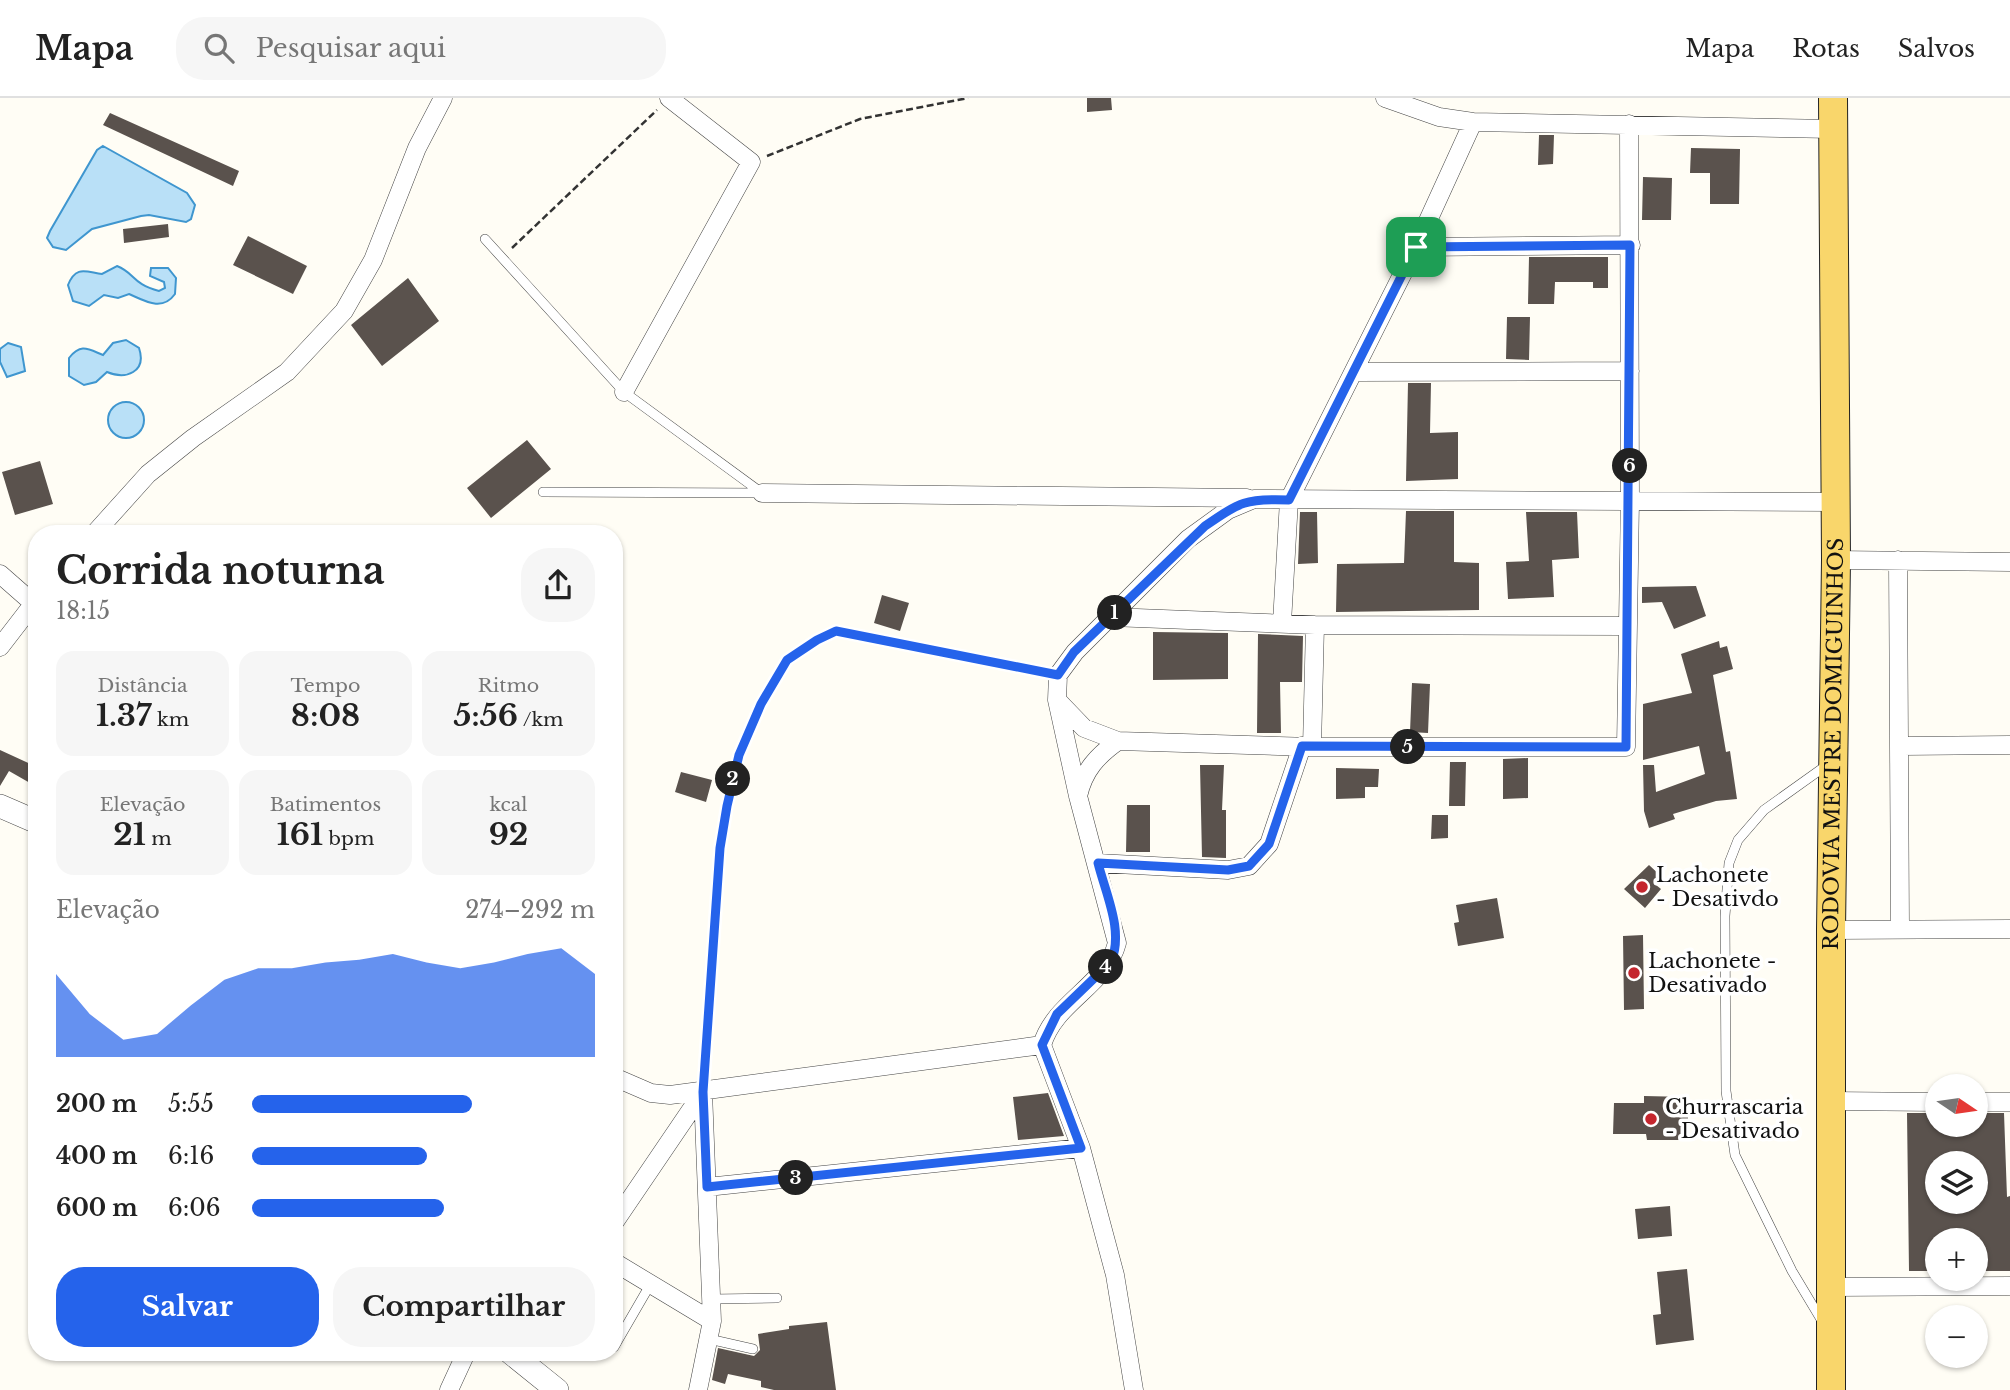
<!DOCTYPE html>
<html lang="pt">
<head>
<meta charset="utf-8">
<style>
  :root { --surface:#fff; --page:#f6f6f6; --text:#222; --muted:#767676; --line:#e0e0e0; --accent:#2563eb }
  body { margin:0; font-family:"Libre Baskerville",serif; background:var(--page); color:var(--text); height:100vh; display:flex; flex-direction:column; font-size:26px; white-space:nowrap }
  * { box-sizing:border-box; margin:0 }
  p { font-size:23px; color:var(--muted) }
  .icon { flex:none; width:38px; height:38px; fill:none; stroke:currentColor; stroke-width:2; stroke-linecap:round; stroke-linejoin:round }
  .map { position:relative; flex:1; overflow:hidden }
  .panel { position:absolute; left:28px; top:427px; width:595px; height:836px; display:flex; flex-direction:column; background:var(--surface); border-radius:28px; box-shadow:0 2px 5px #0004 }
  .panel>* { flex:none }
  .needle { width:46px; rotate:103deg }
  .buttons { position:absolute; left:1925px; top:976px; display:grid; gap:14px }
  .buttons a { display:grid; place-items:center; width:63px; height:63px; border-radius:50%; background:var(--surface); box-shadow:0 2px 5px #0004; font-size:35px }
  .pin { position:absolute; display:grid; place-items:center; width:60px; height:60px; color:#fff; margin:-30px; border-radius:14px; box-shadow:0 4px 10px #0006 }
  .km { position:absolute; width:35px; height:35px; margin:-18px; border-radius:50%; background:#222; color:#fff; font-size:19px; line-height:35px; text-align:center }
  .round { display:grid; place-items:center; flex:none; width:74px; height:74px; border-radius:28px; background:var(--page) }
  .summary { display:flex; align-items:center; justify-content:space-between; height:119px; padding:0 28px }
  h1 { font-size:38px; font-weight:800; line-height:52px }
  .figures { display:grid; grid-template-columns:repeat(3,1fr); gap:10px; height:119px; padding:7px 28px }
  .figures div { display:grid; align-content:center; border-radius:18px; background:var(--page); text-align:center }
  .figures b { font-size:30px; font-weight:800 }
  .figures small { font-size:19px; font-weight:400 }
  .figures p { font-size:19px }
  .chart { height:196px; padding:14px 28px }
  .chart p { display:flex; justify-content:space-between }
  .chart svg { width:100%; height:126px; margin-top:7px; fill:var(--accent); opacity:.7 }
  .cta { display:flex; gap:14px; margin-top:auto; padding:14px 28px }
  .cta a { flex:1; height:80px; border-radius:28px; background:var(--accent); color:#fff; font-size:28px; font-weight:800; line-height:80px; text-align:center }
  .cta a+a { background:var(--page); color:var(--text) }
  ul { padding:0 28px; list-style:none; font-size:23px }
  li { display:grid; grid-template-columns:112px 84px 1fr; align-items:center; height:52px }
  li i { height:18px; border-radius:9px; background:var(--accent) }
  header { display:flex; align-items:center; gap:42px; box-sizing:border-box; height:98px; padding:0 35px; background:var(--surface); border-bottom:2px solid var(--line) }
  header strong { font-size:33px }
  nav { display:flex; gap:38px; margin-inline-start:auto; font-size:24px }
  .search { width:490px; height:63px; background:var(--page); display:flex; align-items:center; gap:18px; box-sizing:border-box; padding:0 24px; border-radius:28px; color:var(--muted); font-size:26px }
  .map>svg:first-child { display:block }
  .water { fill:#b9e0f7; stroke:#3f96cf; stroke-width:2 }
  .building { fill:#5a524d; fill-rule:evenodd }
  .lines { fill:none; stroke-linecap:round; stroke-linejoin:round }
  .service-casing { stroke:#444; stroke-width:10 }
  .minor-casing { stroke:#444; stroke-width:19 }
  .tertiary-casing { stroke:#444; stroke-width:24 }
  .primary-casing { stroke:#222; stroke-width:30 }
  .path { stroke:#333; stroke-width:2.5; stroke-dasharray:7 3.5; stroke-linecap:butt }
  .service { stroke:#fff; stroke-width:9 }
  .minor { stroke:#fff; stroke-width:18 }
  .tertiary { stroke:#fff; stroke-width:23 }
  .primary { stroke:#f9d66b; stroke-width:28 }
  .route-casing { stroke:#fff; stroke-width:14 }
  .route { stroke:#2563eb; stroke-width:9 }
  .poi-dot { fill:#c4262e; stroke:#fff; stroke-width:2.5 }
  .labels { text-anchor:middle; stroke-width:7; stroke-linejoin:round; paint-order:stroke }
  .street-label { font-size:21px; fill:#111; stroke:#fff }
  .poi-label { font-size:21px; fill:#111; stroke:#fff; text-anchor:start }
</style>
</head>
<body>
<header>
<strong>Mapa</strong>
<div class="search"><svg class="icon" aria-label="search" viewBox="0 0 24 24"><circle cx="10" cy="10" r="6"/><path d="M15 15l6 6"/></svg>Pesquisar aqui</div>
<nav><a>Mapa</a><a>Rotas</a><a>Salvos</a></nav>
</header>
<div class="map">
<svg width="2010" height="1292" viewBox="0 0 2010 1292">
  <rect width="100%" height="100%" fill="#fffdf5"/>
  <!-- water -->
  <path class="water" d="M103,48l84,47 8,12 -4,14 -5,3 -37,-7 -8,1 -49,13 -26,21 -13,-3 -6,-9 3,-7 47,-81z
    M117,168c18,7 15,18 42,25l6,-3 -1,-6 -14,-6 1,-8h17l8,10 -1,16c-13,18 -30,7 -46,0l-11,4 -14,-3 -15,11 -16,-5 -5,-16c8,-20 18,-13 34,-11z
    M126,242l13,8c8,24 -13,32 -32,24l-11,10 -12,3 -15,-9v-18c12,-15 19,-9 34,-3l10,-12z
    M8,245l13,4 4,24 -18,6 -7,-15v-13z
    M108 322a18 18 0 1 1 36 0a18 18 0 1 1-36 0Z"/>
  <!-- building -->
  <path class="building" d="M1087,0h24l1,12 -25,2z
    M110,15l129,58 -6,15 -130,-61z
    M1539,37h15l-1,29 -15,1z
    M1691,50l49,1 -1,55h-29v-31h-20z
    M1643,79l29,1 -1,42h-29z
    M168,126l1,13 -45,6 -1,-14z
    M248,138l59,30 -14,28 -60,-29z
    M1529,159h79v31h-15v-6h-38l-1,22h-26z
    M408,180l31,43 -57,45 -31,-41z
    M1507,219h23l-1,43 -23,-1z
    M1408,285h23l-1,50 28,-1v47l-52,2z
    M527,342l24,29 -60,49 -24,-30z
    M40,363l13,43 -38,11 -13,-43z
    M1406,413h48v51l25,1v47l-143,2 1,-48 67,-1z
    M1300,414h17l1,51 -20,1z
    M1526,414h51l2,46 -27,2 2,37 -46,2 -2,-37 23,-1z
    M1696,488l10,30 -32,13 -12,-27 -20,1v-16z
    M882,497l27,8 -9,28 -26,-8z
    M1153,534l75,1v46l-75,1z
    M1258,536l45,2 -1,46h-22l1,51h-24z
    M1719,543l1,7 7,-2 6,23 -20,6 13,77 4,-1 7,48 -21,2 -43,13 2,5 -26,9 -5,-17 -1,-46h11l2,27 49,-18 -6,-28 -56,14v-56l49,-11 -11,-39z
    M1412,585l18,1 -2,49 -18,-1z
    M0,652l37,17v20l-28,-16 -9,15z
    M1528,660v40l-25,1v-40z
    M1450,664h16l-1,44h-16z
    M1200,667h24l-2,45h4v48l-24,-1z
    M1336,670l43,1 -1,18h-13v11l-29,1z
    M681,674l31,8 -6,22 -31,-10z
    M1127,707h23v47h-24z
    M1432,717h16v23l-17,1z
    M1649,767l13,12 -6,8 5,4 -16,19 -21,-19z
    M1497,800l7,40 -46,8 -4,-23 5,-1 -3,-17z
    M1643,837l1,74 -20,1 -1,-74z
    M1048,995l16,43 -46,4 -5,-43z
    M1644,998l44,1v43h-41l-1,-6h-33l1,-31h30z
    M1907,1015h30v12h39v-12h28l3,84 3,-1v75h-34v-30h-39v30h-28zM1937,1066h39v38h-39z
    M1670,1108l2,30 -34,3 -3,-30z
    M1687,1171l7,71 -38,5 -3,-30 8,-1 -4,-42z
    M827,1224l9,68h-62l-13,-3v-6l-33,-7 -3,10 -13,-4 6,-32 36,8 6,-6 -2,-16 31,-5v-3z"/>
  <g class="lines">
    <defs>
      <path id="service" d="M485,141l139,153 138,101
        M543,394l219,1
        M712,1201l65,-1
        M1822,1223l-30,-50 -57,-116 -9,-64 -1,-175 4,-53 9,-23 26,-30 63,-45
        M709,1241l44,10
        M614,1249l36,-62"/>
      <path id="minor" d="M1385,0l54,19 34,5 360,7
        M1416,149l57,-125
        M1355,274l275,-1
        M624,294l127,-230 -82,-64
        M762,395l485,5
        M94,436l54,-60 45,-36 94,-66 57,-61 29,-51 44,-112 26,-50
        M1836,462l174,2
        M1898,462l2,368
        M0,476l33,29
        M1111,519l204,8 312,1
        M1282,525l7,-123 127,-253 215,-2
        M0,549l37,-48
        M1060,605l24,25 34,13 194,6h314l4,-247 -1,-376
        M1902,648l108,-1
        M1312,649l3,-122
        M1078,698c6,-26 19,-40 40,-55
        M1098,765l130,7 21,-4 20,-22 33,-98
        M1831,832l179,-1
        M1042,947l39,103 34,127 19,115
        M614,979l37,16 19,2 372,-50c13,-44 64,-59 75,-102l-39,-147 -21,-96 1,-25 17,-23 113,-113 40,-29 26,-11 581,3
        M1831,1003l106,1
        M1976,1004h34
        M707,1089l374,-39
        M614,1125l89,-131
        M614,1164l98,59
        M1831,1189l179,-1
        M449,1292l17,-37
        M698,1292l14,-69 -9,-229"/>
      <path id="tertiary" d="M0,708l37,16
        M511,1255l46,37"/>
      <g id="primary">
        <path id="s1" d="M1831,1292v-460l5,-370 -3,-462"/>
      </g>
    </defs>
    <!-- service casing -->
    <use href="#service" class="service-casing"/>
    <!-- minor casing -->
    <use href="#minor" class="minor-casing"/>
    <!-- tertiary casing -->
    <use href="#tertiary" class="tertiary-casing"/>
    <!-- primary casing -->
    <use href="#primary" class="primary-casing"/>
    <!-- path -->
    <path class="path" d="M767,58l93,-37 108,-21
      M512,150l145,-138
      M704,977c8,-120 3,-318 82,-413 12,-14 33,-24 50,-31l207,41"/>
    <!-- service -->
    <use href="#service" class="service"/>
    <!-- minor -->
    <use href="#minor" class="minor"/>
    <!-- tertiary -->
    <use href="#tertiary" class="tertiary"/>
    <!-- primary -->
    <use href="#primary" class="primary"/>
  </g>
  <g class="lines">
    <defs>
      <path id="route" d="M1630,147l-4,502 -324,-1 -33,98 -20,22 -21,4 -130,-7c8,32 26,68 13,99l-54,52 -15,31 39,103 -374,39 -4,-95 17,-244 7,-42 12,-51 22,-51 26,-44 30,-20 19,-9 222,44 16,-23 131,-126c35,-24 41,-28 84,-26l127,-253z"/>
    </defs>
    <!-- route casing -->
    <use href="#route" class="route-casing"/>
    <!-- route -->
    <use href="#route" class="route"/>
  </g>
  <!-- markers -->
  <g class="poi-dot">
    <circle cx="1642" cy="789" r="7"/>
    <circle cx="1634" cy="875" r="7"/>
    <circle cx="1651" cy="1021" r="7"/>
  </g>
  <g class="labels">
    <!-- street labels -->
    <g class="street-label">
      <text dy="7" stroke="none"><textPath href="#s1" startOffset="646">RODOVIA MESTRE DOMIGUINHOS</textPath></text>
    </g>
    <!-- poi labels -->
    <g class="poi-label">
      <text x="1656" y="784">Lachonete<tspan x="1656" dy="24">- Desativdo</tspan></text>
      <text x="1648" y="870">Lachonete -<tspan x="1648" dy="24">Desativado</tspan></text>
      <text x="1665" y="1016">Churrascaria<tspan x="1665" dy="24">- Desativado</tspan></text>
    </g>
  </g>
</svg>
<div class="buttons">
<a><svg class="needle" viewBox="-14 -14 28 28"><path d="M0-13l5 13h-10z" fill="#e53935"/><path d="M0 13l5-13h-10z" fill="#767676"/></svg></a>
<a><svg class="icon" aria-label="layers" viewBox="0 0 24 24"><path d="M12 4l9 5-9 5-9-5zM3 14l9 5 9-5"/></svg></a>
<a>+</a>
<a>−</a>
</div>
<div class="pin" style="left:1416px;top:149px;background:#1e9e55"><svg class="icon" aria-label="arrive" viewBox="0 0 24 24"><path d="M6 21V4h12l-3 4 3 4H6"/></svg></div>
<b class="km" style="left:1115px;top:515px">1</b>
<b class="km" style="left:733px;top:681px">2</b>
<b class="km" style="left:796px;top:1080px">3</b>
<b class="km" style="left:1106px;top:869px">4</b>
<b class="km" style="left:1408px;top:649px">5</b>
<b class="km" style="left:1630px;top:368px">6</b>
<section class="panel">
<div class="summary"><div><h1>Corrida noturna</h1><p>18:15</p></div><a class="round"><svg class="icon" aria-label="share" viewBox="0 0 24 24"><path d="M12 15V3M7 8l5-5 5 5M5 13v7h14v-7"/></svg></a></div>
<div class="figures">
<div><p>Distância</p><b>1.37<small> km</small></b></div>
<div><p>Tempo</p><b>8:08</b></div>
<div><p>Ritmo</p><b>5:56<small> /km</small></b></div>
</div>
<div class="figures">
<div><p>Elevação</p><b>21<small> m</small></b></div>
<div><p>Batimentos</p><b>161<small> bpm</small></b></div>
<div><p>kcal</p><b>92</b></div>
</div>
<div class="chart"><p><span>Elevação</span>274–292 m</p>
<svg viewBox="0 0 160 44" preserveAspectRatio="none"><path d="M0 44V15L10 29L20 38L30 36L40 26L50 17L60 13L70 13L80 11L90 10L100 8L110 11L120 13L130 11L140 8L150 6L160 15V44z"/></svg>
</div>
<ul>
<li><b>200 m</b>5:55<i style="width:64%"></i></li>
<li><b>400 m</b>6:16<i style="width:51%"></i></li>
<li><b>600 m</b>6:06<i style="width:56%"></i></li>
</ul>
<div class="cta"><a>Salvar</a><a>Compartilhar</a></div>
</section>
</div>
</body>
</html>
